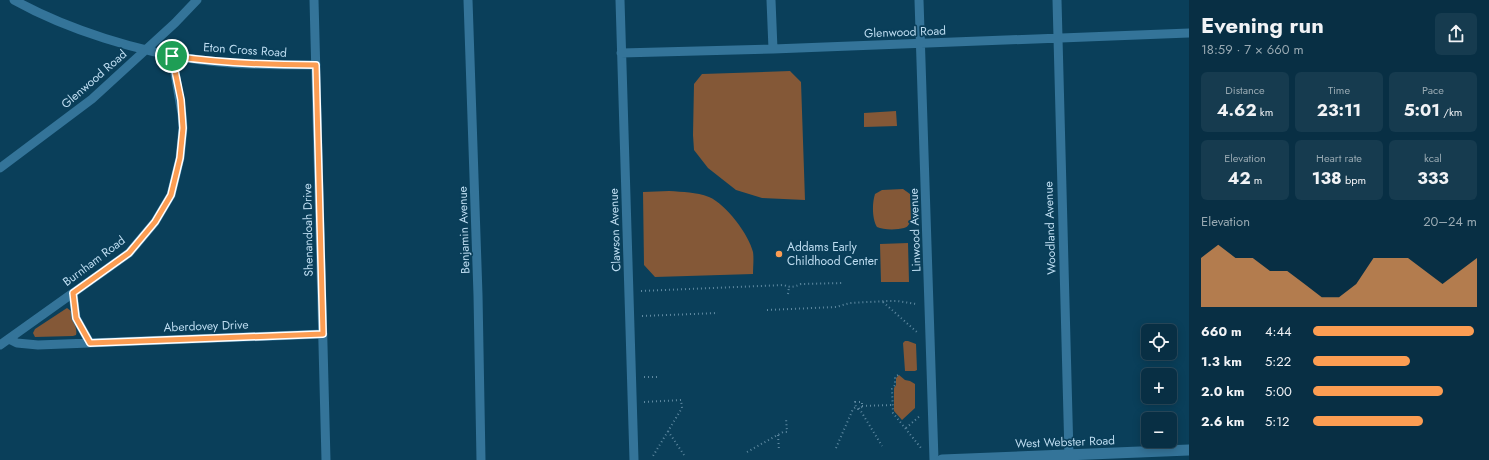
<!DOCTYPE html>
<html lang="en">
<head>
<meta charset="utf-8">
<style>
  :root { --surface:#082f44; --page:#163b4f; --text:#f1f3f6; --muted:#98a9b2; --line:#294a5d; --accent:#fc9d53 }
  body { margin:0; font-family:Jost,sans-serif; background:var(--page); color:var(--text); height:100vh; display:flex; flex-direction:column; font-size:15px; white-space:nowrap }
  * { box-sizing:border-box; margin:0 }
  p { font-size:13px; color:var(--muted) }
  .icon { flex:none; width:22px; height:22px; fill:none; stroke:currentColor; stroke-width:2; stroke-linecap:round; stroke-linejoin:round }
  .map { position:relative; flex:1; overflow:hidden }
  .side { display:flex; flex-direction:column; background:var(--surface); width:300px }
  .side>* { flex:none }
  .tools { position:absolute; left:1141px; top:324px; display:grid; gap:8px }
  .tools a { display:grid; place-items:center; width:36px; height:36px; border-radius:6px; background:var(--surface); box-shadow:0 2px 10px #0003,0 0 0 1px var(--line); font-size:20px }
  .pin { position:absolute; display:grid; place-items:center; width:34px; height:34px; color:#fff; margin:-17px; border:2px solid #fff; border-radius:50%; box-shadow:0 1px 4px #0007 }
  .round { display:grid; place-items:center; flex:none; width:42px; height:42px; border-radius:6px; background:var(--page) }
  .headline { display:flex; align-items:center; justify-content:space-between; height:68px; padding:0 12px }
  h1 { font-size:22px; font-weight:700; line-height:30px }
  .figures { display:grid; grid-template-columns:repeat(3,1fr); gap:6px; height:68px; padding:4px 12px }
  .figures div { display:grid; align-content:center; border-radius:6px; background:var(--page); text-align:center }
  .figures b { font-size:17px; font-weight:700 }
  .figures small { font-size:11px; font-weight:400 }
  .figures p { font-size:11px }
  .chart { height:112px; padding:8px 12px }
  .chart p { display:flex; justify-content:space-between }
  .chart svg { width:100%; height:72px; margin-top:4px; fill:var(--accent); opacity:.7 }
  ul { padding:0 12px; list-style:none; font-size:13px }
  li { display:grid; grid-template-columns:64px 48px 1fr; align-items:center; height:30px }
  li i { height:10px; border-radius:5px; background:var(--accent) }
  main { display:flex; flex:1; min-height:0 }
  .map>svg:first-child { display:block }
  .green { fill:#845837 }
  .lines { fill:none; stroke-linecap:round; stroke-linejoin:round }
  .path { stroke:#5e89a1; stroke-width:2; stroke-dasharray:1 3; stroke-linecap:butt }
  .minor { stroke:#347499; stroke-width:9 }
  .tertiary { stroke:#347499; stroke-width:11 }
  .route-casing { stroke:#fff; stroke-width:8 }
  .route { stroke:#fc9d53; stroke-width:5 }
  .poi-dot { fill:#fc9d53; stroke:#0a3f5a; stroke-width:1.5 }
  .labels { text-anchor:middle; stroke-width:3.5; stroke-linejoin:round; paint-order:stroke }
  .street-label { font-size:12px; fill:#beddf1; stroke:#0a3f5a }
  .poi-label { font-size:12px; fill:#beddf1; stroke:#0a3f5a; text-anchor:start }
</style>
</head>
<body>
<main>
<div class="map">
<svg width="1189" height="460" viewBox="0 0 1189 460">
  <rect width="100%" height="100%" fill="#0a3f5a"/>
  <!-- green -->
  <path class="green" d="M790,71l11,11 4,118 -43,-2 -26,-8 -28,-22 -14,-18 -1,-15 1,-51 8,-10z
    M896,111l1,15 -33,1v-14z
    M903,189l7,5 1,27c-2,3 -3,6 -7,7 -7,2 -21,2 -27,-1 -5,-8 -5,-24 -2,-33l7,-4z
    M669,191c14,1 27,1 40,6 17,7 40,38 44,55 1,7 0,15 0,22l-98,3 -11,-12 -1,-73z
    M908,243l1,39h-28l-1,-38z
    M67,308l4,3c1,7 7,18 5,24l-3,1 -38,1 -2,-4 2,-4z
    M905,341h3l8,3 1,26 -2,1h-10l-2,-28z
    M899,375l6,5 5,1 5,3v24l-13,12 -8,-9v-23l2,-3v-7z"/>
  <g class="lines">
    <!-- path -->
    <path class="path" d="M641,291l143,-6c7,3 10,2 17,-1l42,-1
      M788,294l1,-7
      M883,302l35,31
      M767,310l69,-3 14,-4 37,-2h10l19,3
      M642,316l76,-3
      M898,375l-3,2v8l-3,4 1,24 28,35
      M644,377h14
      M644,402l37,-2 1,8 -29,48
      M855,402h7v5l-4,2 -2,-2z
      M862,406l30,-1
      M859,408l23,38
      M906,428l15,-13
      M668,431l16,24
      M778,435l1,16
      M836,448l17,-39 3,-2
      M747,452l36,-20h4l-1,-14"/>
    <!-- minor -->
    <path class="minor" d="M14,0c52,29 127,53 187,60 38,5 77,5 115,5
      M314,0l12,460
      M468,0l10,295 3,165
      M620,0l14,460
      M771,0l2,49
      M919,0l15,460
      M1057,0l12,455
      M621,53l152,-4 416,-16
      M0,168l92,-69 83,-76 22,-23
      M73,293l3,25 14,25
      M9,339l8,4 21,2 285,-11
      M0,345l129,-92 26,-31 16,-27 9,-37 3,-30 -1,-14 -10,-58"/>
    <!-- tertiary -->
    <path class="tertiary" d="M942,460l247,-10"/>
  </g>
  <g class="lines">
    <defs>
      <path id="route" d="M172,56c48,7 96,9 144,9l7,269 -233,9 -14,-25 -3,-25 56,-40 26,-31 16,-27 9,-37 3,-30 -2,-28z"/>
    </defs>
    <!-- route casing -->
    <use href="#route" class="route-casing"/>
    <!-- route -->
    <use href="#route" class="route"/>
  </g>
  <!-- markers -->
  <circle class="poi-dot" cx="779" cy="254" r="4"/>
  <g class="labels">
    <!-- street labels -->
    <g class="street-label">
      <text transform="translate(905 32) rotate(-2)" y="4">Glenwood Road</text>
      <text transform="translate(245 50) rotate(4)" y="4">Eton Cross Road</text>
      <text transform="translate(94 79) rotate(-41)" y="4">Glenwood Road</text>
      <text transform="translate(1050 228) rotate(-92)" y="4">Woodland Avenue</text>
      <text transform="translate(308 230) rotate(-91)" y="4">Shenandoah Drive</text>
      <text transform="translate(464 230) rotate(-92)" y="4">Benjamin Avenue</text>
      <text transform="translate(615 230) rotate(-92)" y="4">Clawson Avenue</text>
      <text transform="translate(915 230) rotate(-92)" y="4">Linwood Avenue</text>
      <text transform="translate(94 261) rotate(-37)" y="4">Burnham Road</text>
      <text transform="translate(206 326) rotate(-2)" y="4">Aberdovey Drive</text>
      <text transform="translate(1065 442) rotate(-2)" y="4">West Webster Road</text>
    </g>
    <!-- poi labels -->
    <g class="poi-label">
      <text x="787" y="251">Addams Early<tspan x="787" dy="14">Childhood Center</tspan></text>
    </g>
  </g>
</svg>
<div class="tools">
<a><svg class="icon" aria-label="locate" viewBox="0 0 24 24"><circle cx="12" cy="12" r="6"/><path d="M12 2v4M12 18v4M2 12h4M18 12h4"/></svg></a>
<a>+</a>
<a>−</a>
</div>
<div class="pin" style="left:172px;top:56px;background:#1e9e55"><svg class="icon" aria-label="arrive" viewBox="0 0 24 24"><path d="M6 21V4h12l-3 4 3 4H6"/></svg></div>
</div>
<section class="side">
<div class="headline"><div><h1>Evening run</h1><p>18:59 · 7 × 660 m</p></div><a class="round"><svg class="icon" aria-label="share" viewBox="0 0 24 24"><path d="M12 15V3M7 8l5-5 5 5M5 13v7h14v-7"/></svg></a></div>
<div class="figures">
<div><p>Distance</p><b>4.62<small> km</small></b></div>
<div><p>Time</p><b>23:11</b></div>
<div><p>Pace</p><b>5:01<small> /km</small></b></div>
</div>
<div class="figures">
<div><p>Elevation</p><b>42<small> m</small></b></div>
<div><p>Heart rate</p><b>138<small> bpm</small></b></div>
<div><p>kcal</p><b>333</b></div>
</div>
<div class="chart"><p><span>Elevation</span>20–24 m</p>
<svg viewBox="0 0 160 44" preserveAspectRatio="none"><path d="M0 44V14L10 6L20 14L30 14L40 22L50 22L60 30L70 38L80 38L90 30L100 14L110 14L120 14L130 22L140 30L150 22L160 14V44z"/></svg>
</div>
<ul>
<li><b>660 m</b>4:44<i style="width:98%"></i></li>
<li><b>1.3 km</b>5:22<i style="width:59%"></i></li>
<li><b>2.0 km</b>5:00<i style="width:79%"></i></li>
<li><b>2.6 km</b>5:12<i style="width:67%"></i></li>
</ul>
</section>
</main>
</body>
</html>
